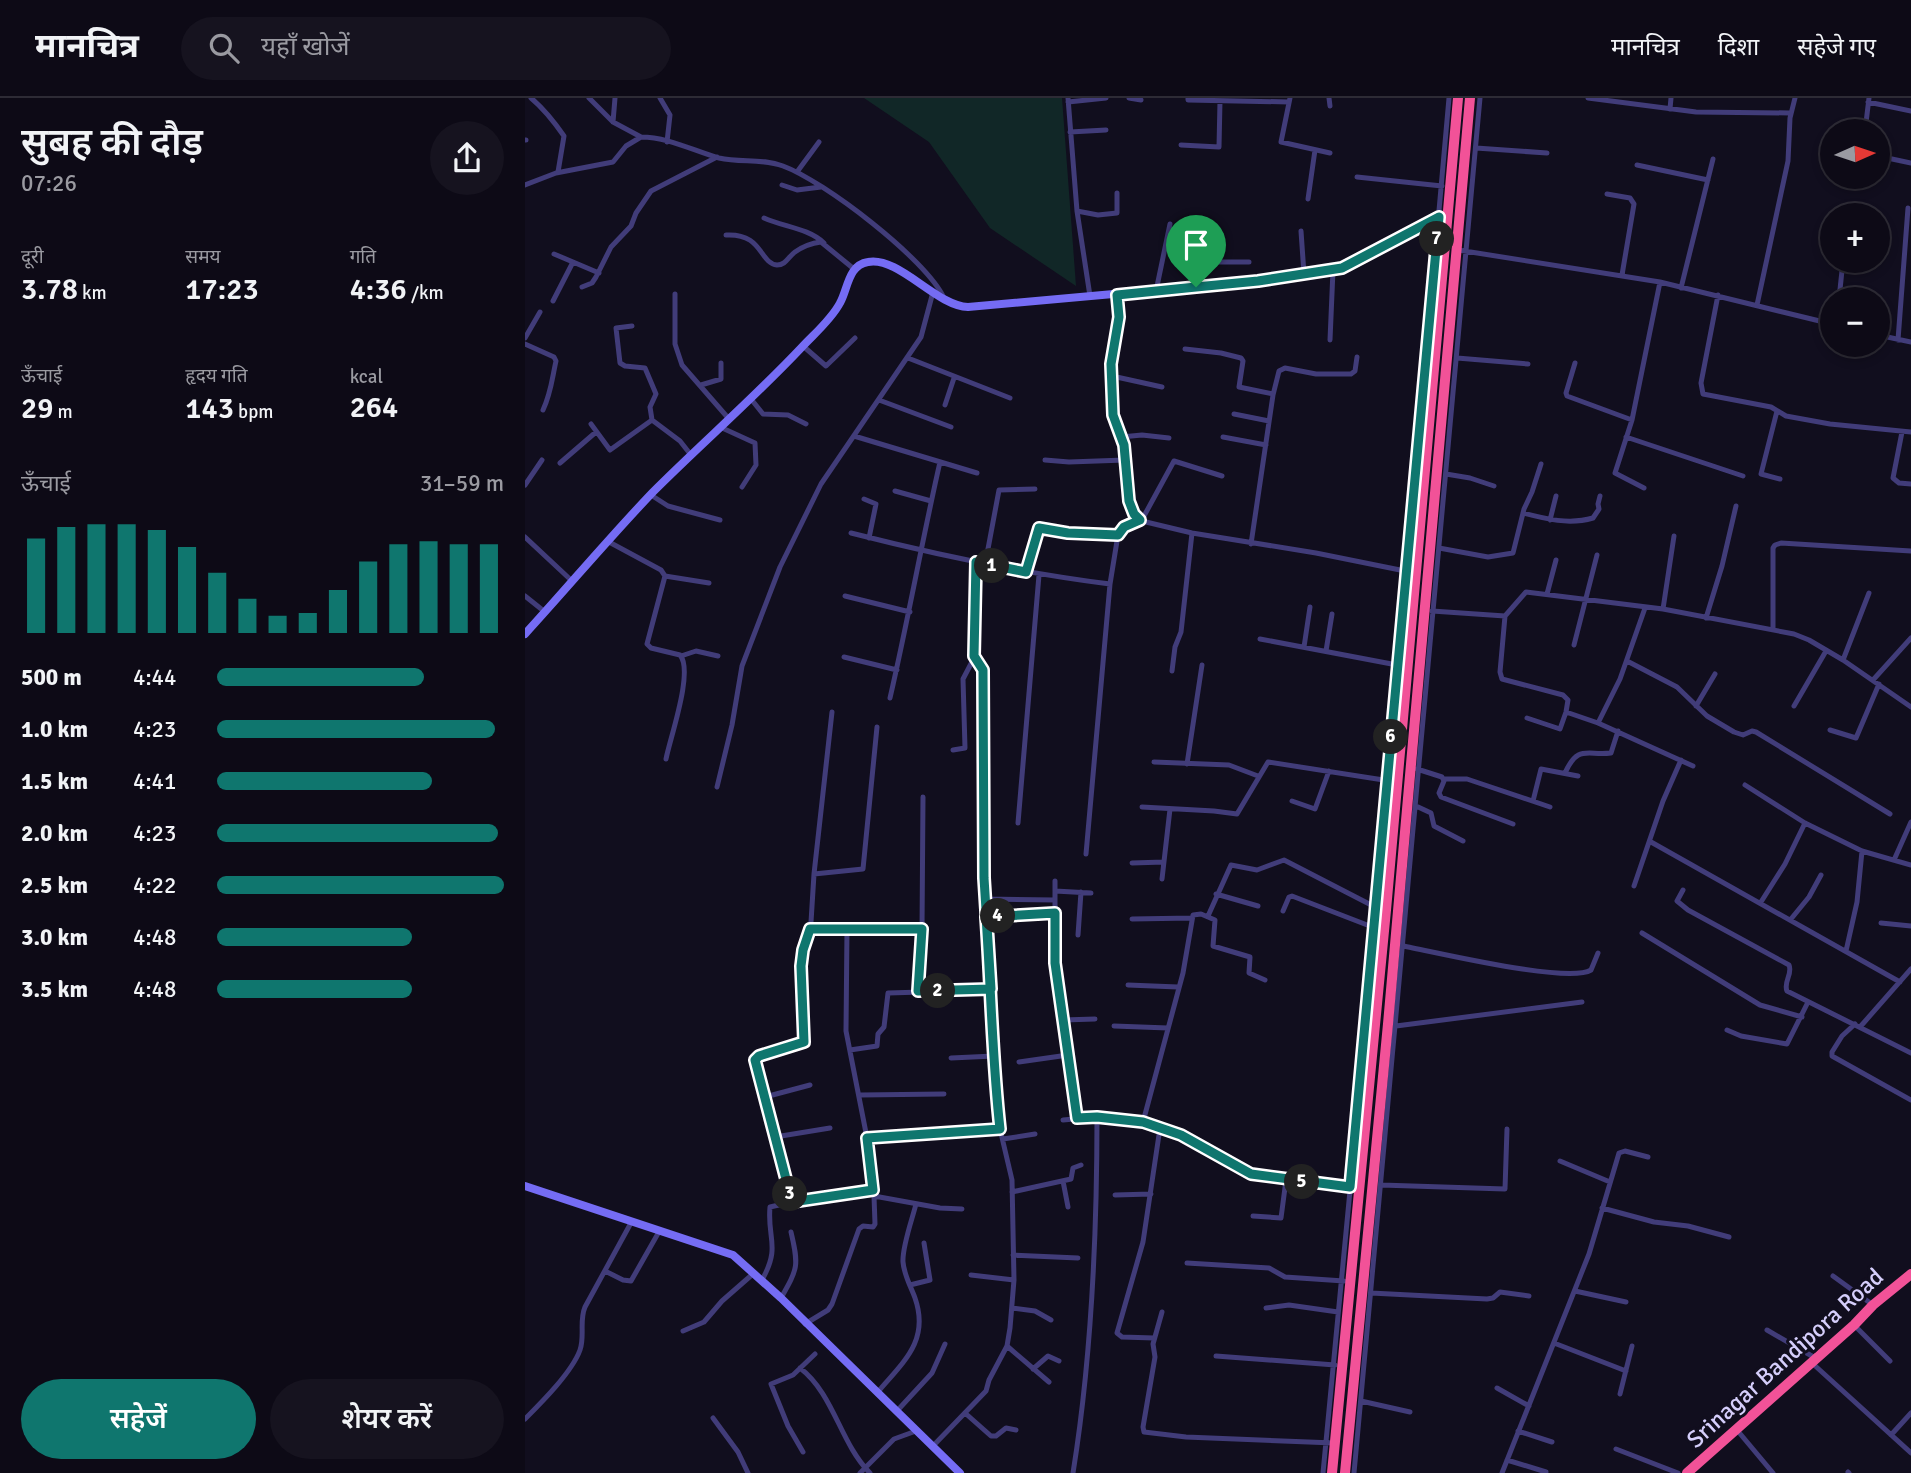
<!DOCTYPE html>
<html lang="hi">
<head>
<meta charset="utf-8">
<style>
  :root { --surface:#0d0a16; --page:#16131f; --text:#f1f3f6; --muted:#9a9aa1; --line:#2d2b35; --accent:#0f766e }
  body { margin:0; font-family:Signika,"Noto Sans Devanagari",sans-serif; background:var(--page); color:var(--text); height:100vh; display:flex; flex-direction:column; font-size:26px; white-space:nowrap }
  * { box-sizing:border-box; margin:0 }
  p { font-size:23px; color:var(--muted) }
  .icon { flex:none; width:38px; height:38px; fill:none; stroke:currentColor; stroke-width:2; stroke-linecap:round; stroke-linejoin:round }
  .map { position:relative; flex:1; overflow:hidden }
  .sheet { display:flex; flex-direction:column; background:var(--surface); width:525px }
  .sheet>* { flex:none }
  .needle { width:46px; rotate:87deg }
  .tools { position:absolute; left:1295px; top:21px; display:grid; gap:14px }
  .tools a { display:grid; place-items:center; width:70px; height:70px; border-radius:50%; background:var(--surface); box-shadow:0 4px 10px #0003,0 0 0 2px var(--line); font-size:35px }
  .pin { position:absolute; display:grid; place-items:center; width:60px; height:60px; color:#fff; margin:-72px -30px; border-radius:50% 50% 50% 0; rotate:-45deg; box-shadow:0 0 7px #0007 }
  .pin .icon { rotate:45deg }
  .km { position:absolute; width:35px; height:35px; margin:-18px; border-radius:50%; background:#222; color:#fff; font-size:19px; line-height:35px; text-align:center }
  .round { display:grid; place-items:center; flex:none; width:74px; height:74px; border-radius:37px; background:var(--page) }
  .overview { display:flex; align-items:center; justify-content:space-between; height:119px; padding:0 21px }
  h1 { font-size:38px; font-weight:600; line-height:52px }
  .metrics { display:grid; grid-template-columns:repeat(3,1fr); gap:10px; height:119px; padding:7px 21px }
  .metrics div { display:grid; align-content:center }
  .metrics b { font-size:30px; font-weight:600 }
  .metrics small { font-size:19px; font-weight:400 }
  .metrics p { font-size:19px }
  .chart { height:196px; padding:14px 21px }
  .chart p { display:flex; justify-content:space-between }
  .chart svg { width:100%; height:126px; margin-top:7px; stroke:var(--accent); stroke-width:6 }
  .action { display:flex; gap:14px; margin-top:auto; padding:14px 21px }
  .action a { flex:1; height:80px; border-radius:42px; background:var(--accent); color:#fff; font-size:28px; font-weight:600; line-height:80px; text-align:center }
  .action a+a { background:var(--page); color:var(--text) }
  ul { padding:0 21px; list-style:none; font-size:23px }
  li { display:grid; grid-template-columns:112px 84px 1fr; align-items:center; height:52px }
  li i { height:18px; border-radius:9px; background:var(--accent) }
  header { display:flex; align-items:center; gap:42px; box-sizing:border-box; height:98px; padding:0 35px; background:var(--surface); border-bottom:2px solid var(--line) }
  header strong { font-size:33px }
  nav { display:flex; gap:38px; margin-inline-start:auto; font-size:24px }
  .search { width:490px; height:63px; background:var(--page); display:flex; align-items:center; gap:18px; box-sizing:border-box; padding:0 24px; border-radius:38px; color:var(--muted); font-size:26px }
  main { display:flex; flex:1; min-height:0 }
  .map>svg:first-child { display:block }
  .green { fill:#112727 }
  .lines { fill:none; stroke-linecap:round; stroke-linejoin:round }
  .street { stroke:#413c79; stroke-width:5 }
  .secondary { stroke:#756cf4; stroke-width:8 }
  .highway { stroke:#f25298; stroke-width:10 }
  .route-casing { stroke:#fff; stroke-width:14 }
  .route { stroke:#0f766e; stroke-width:9 }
  .labels { text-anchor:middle; stroke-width:6; stroke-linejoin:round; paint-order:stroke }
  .street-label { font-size:24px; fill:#d5cefb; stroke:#110e1e }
</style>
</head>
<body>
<header>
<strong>मानचित्र</strong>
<div class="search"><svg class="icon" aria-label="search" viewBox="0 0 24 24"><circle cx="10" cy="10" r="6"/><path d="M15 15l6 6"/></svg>यहाँ खोजें</div>
<nav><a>मानचित्र</a><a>दिशा</a><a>सहेजे गए</a></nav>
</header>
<main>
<section class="sheet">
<div class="overview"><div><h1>सुबह की दौड़</h1><p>07:26</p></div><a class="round"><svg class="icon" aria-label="share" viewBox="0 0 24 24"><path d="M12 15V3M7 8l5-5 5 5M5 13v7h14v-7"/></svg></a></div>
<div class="metrics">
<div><p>दूरी</p><b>3.78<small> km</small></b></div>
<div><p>समय</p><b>17:23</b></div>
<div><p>गति</p><b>4:36<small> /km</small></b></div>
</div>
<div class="metrics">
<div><p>ऊँचाई</p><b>29<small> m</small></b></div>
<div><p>हृदय गति</p><b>143<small> bpm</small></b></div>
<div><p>kcal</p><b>264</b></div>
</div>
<div class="chart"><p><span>ऊँचाई</span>31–59 m</p>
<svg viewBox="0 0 160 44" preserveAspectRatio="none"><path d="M5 44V11M15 44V7M25 44V6M35 44V6M45 44V8M55 44V14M65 44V23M75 44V32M85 44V38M95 44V37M105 44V29M115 44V19M125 44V13M135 44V12M145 44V13M155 44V13"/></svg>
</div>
<ul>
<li><b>500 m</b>4:44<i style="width:72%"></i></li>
<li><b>1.0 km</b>4:23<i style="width:97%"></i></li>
<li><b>1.5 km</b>4:41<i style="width:75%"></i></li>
<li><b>2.0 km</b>4:23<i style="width:98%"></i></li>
<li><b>2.5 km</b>4:22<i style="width:100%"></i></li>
<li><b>3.0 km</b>4:48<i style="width:68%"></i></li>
<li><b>3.5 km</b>4:48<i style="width:68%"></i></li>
</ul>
<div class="action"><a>सहेजें</a><a>शेयर करें</a></div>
</section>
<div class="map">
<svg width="1386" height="1375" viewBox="0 0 1386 1375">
  <rect width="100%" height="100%" fill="#110e1e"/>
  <!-- green -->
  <path class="green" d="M339,0h198l14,188 -86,-58 -61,-86z"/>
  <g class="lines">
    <!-- street -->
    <path class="street" d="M6,0c12,10 24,25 33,38l-6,36
      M64,0l24,24 28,15
      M135,0l10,17 -3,27
      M543,0l9,113 13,85
      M604,0l12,2
      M663,0v2l101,2
      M765,0l-9,44 49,11
      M804,0l1,8
      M1063,0l108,14 94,1
      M543,4l38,-4
      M1343,4l43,9
      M1145,11l1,-11
      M88,24l2,-24
      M1340,33l4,-33
      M545,34l36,-2
      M0,42h1
      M656,47l38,2 1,-46
      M951,50l71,5
      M1353,58l33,7
      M1112,67l71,15
      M272,74l22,-30
      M832,79l85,9
      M0,87l31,-12 57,-11 13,-16 15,-9c27,0 53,14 78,21 22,5 43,0 64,8 41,15 143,93 161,132
      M257,87l15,5 24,-3
      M1082,96l23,4 4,6 -12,71
      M783,101l7,-49
      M552,113l21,4 19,-2v-20
      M1327,117l1,-6
      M239,120c20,9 44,10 60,25
      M776,133l3,43
      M201,137c37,-2 33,28 51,30 9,0 11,-8 18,-13 7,-5 18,-9 26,-10l33,27
      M933,152l202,32 172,42
      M29,156l45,19
      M57,189l10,-4 4,-6 15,-30 20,-21 5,-13 15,-22 66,-34
      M671,189l-1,-22 3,-3h51
      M1156,190l32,-129
      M631,193l14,-67
      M150,196v50l7,21 47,54
      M592,197l2,22 -7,38 1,60 11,30 5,56 7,16 10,5 46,11 124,20 99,20
      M1193,197l-17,88 2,11 68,13 15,9 44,8 81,8
      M1314,201l4,-38
      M28,203l20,-39
      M1232,207l31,-144 2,-43 5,-20
      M107,228l-16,2 4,35 5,3 20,2 11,26 -6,13 2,13 28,21 11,14
      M1353,237l33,7
      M0,240l15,-26
      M805,242l3,-70
      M1373,242l10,-132
      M0,246l29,13 2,4c-4,18 -5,32 -13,49
      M278,248l23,20 29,-28
      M660,251l36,4 20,5 2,3 -4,26 34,7
      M383,260l102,40
      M932,260l71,6
      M1050,265l-9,30 1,3 65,24
      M587,278l50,11
      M176,287l20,-6v-16
      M226,301l12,15 25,1 18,9
      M354,302l72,27
      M420,307l9,-27
      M1252,313l-16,63 19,5
      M709,316l35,7
      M66,326l19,26 42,-30
      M195,329l35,16 1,22 -14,22
      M1377,334l-9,46 6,5 12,1
      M329,338l123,37
      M596,339l21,-2 27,3
      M698,339l43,8
      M1101,339l117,39
      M520,362l24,2 56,-2
      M35,365l36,-31
      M921,376l24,4 24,8
      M0,387l17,-25
      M1119,390l-29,-15 17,-53 28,-138
      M370,393l36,10
      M126,397l17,11 52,14
      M339,401l12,5 -7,34
      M998,415c23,6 46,12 70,5l6,-9 -1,-5 2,-8
      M1025,422l6,-24
      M326,435c86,22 171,40 259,51
      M0,439l47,44
      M84,444l52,28 4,6 -18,68 4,4 29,7c14,16 -10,83 -14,104
      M726,446l22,-149 6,-24 6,-3 31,6h35l4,-3 2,-14
      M914,450l49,9 25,-4 11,-44 8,-17 9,-28
      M460,467l14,-75 36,-1
      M501,474l13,-44 29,5 50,2
      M140,478l44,7
      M1022,496l9,-34
      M0,498l20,16
      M320,498l65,16
      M1138,511l11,-73
      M907,513l73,5 21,-24 137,17 131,25 15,6 34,20 68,47
      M980,518l-5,56 2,7 61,16 5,5 -2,12 -6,17 -33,-11
      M1181,520l16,-52 14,-60
      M1248,531v-81l2,-3 6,-2 130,8
      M735,541l137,26
      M1049,547l23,-90
      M779,549l6,-40
      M801,553l6,-37
      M156,558l15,-5 22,5
      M319,559l53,13
      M1318,562l26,-67
      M1102,563l50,26 30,29 27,16 9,3 9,-4 4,1 134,82
      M647,573l3,-24 6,-15 11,-99
      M1348,582l38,-42
      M365,600c18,-78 32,-157 50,-236
      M1171,608l19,-32
      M1269,608l32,-55
      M1041,614l32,11 95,43
      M1073,625l22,-44 25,-71
      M1305,632l26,8 23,-54
      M428,652l12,-2 -2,-69 11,-21
      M629,664l75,3 29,11
      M662,666l15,-99
      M892,671l25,8 2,4 -5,12 2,4 72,27
      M1040,675c13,-29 22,-17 46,-20l7,-22
      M919,681h23l83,28
      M1220,687l60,38 57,28 49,14
      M192,689l15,-62 10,-59 38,-99 41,-83 100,-147 12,-45
      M767,703l23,8 14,-38
      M1008,703l8,-32 37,7
      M891,708l15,7 3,13 29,15
      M617,709l72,4 23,3 31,-52 122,19
      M493,725l21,-248
      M1126,744l249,140
      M561,756l24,-270 7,-43 4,-10 23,-15 30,-55 48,15
      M1369,762l17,-38
      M607,765l32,-1
      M289,776l49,-5 14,-142
      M637,781l8,-70
      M530,783v82l22,155
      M1109,788l29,-85 18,-41
      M1158,792l-6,11 11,9 101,55c4,9 -6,17 -2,26l124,62
      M530,793l36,2
      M691,796l42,12
      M460,801l70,1
      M1236,804l24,-38 20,-41
      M758,813l6,-14 3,-1 83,32
      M683,818l23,-51 26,5 27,-10 93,48
      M461,819l69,-4
      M607,821l60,-1
      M1266,821l18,-22 12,-22
      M1356,825l30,3
      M285,831h112
      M1117,835l118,72 42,12
      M553,837l3,-43
      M878,848c33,6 165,38 188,24l7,-17
      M1321,853l11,-49 5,-51
      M603,887l50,2
      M393,893l4,-62 1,-132
      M538,922l32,-1
      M1330,926l-13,12 -10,16v4l79,44
      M589,928l54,2
      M871,928l186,-24
      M1335,929l51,-58
      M1202,932l14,6 46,8 21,-42
      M325,952l27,-4 1,-12 6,-7 4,-34 103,-3
      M426,960l43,-2
      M494,964l49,-7
      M335,997l84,-1
      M240,999l45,-12
      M538,1022l34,-3 46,5 38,13 70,39 101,13
      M618,1024l40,-149 10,-58 8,-1 14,6 -2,26 37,11 -1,16 16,7
      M250,1039l55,-9
      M342,1040l133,-9
      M478,1041l32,-5
      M1035,1063l50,21
      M538,1083l5,26
      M856,1087l124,4 2,-60
      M487,1094l59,-13 2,-11 8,-3
      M590,1097l36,-1
      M349,1098l66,12 22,1
      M267,1104l-37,-142 4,-4 41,-11 5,-5 -4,-36v-38l10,-44 3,-48 18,-162
      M1077,1110l52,14 34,4 41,11
      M728,1118l28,2 5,-38
      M488,1157l65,3
      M662,1165l82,5 16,9 59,4
      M80,1173l18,9 8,1 29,-51
      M446,1177l43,5
      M1308,1178l40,29
      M237,1182c19,-34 5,-41 8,-73l22,-5 81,-12
      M385,1187l20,-5 -6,-37
      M1050,1193l51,11
      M846,1195l116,6 6,-1 7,-6 29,4
      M256,1200c17,-30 18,-32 10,-66
      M487,1210l23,3 16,9
      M741,1210l23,-3 49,7
      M637,1214l-9,32 2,13 -12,70 1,5 42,5 148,6
      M280,1226l23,-14 4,-6 27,-75 4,-3 10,1 2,-3 -1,-28 -7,-58 -21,-107 1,-102
      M1329,1227l36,36
      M1242,1232l50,29
      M158,1233l21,-9 18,-21 32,-28
      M629,1240l-32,-1 -5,-4 26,-91 17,-114
      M1029,1245l72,28
      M482,1248l42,36
      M691,1258l119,9
      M1287,1265l99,90
      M275,1270c34,26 40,75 70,105
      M508,1271l15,-13 11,5
      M972,1290l32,18
      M352,1295c26,-31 53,-52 38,-95 -4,-11 -11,-23 -12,-36 -1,-15 9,-42 13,-58
      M1095,1296l12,-48
      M836,1303l49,11
      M371,1314l36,-39 13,-29
      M440,1315l26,23h5l10,-8 10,2
      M188,1320l25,34 10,21
      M0,1321c17,-17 47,-47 55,-69 5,-14 -1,-29 5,-43l47,-86
      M1212,1332l36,43
      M993,1333l34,11
      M1366,1337l20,-22
      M407,1349l54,-56 3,-11 18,-34 3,-18 4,-48 -2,-100 -12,-51 -4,-40 -11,-190 -2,-229 -10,-14 3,-94
      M1091,1351l62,24
      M278,1354l-15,-26 -17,-42 22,-9 22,-21
      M982,1362l39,12
      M1323,1374l1,1
      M335,1375l34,-34 22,-8
      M548,1375c19,-118 24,-237 24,-356
      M798,1375l54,-565 72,-810
      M829,1375l126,-1375
      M977,1375l87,-219 30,-101 6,-2 23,6"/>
    <!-- secondary -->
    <path class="secondary" d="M0,536c43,-47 84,-96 128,-142 49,-49 101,-94 149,-145 12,-13 29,-27 38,-44 8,-14 8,-38 28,-41 31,-6 68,44 100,45l290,-26 75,-11 17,-5 89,-48
      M0,1088l208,69 48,43 179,175"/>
    <!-- highway -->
    <path class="highway" d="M807,1375l54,-563 72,-812
      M820,1375l43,-449 82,-926
      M1162,1375l167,-148 19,-20 38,-31"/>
  </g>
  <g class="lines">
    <defs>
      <path id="route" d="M671,189l-79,8 2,22 -8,47 2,51 11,30 5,56 5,13 6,6 -16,7 -6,8 -50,-2 -29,-5 -13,44 -50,-10 -2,94 9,14 1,208 7,111 -73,2 4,-62h-112l-7,21 -2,16 3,76 -45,14 -4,4 37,142 81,-12 -6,-52 133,-9c-8,-71 -9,-142 -14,-212l69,-4v50l22,155 20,-1 46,5 38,13 70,39 99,13 89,-970 -97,51 -84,13 -62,6"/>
    </defs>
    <!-- route casing -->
    <use href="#route" class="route-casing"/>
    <!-- route -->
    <use href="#route" class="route"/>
  </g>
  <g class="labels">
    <!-- street labels -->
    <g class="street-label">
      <text transform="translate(1260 1260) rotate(-42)" y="8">Srinagar Bandipora Road</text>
    </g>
  </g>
</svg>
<div class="tools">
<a><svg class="needle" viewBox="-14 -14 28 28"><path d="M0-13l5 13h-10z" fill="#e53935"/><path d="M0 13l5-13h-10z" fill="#9a9aa1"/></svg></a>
<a>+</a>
<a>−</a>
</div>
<div class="pin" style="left:671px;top:189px;background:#1e9e55"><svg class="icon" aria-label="arrive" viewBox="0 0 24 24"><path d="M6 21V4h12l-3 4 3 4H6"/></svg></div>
<b class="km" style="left:467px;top:468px">1</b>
<b class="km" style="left:413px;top:893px">2</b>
<b class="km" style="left:265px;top:1096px">3</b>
<b class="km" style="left:473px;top:818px">4</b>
<b class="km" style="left:777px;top:1084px">5</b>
<b class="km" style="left:866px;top:639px">6</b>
<b class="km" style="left:912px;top:141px">7</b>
</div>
</main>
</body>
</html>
